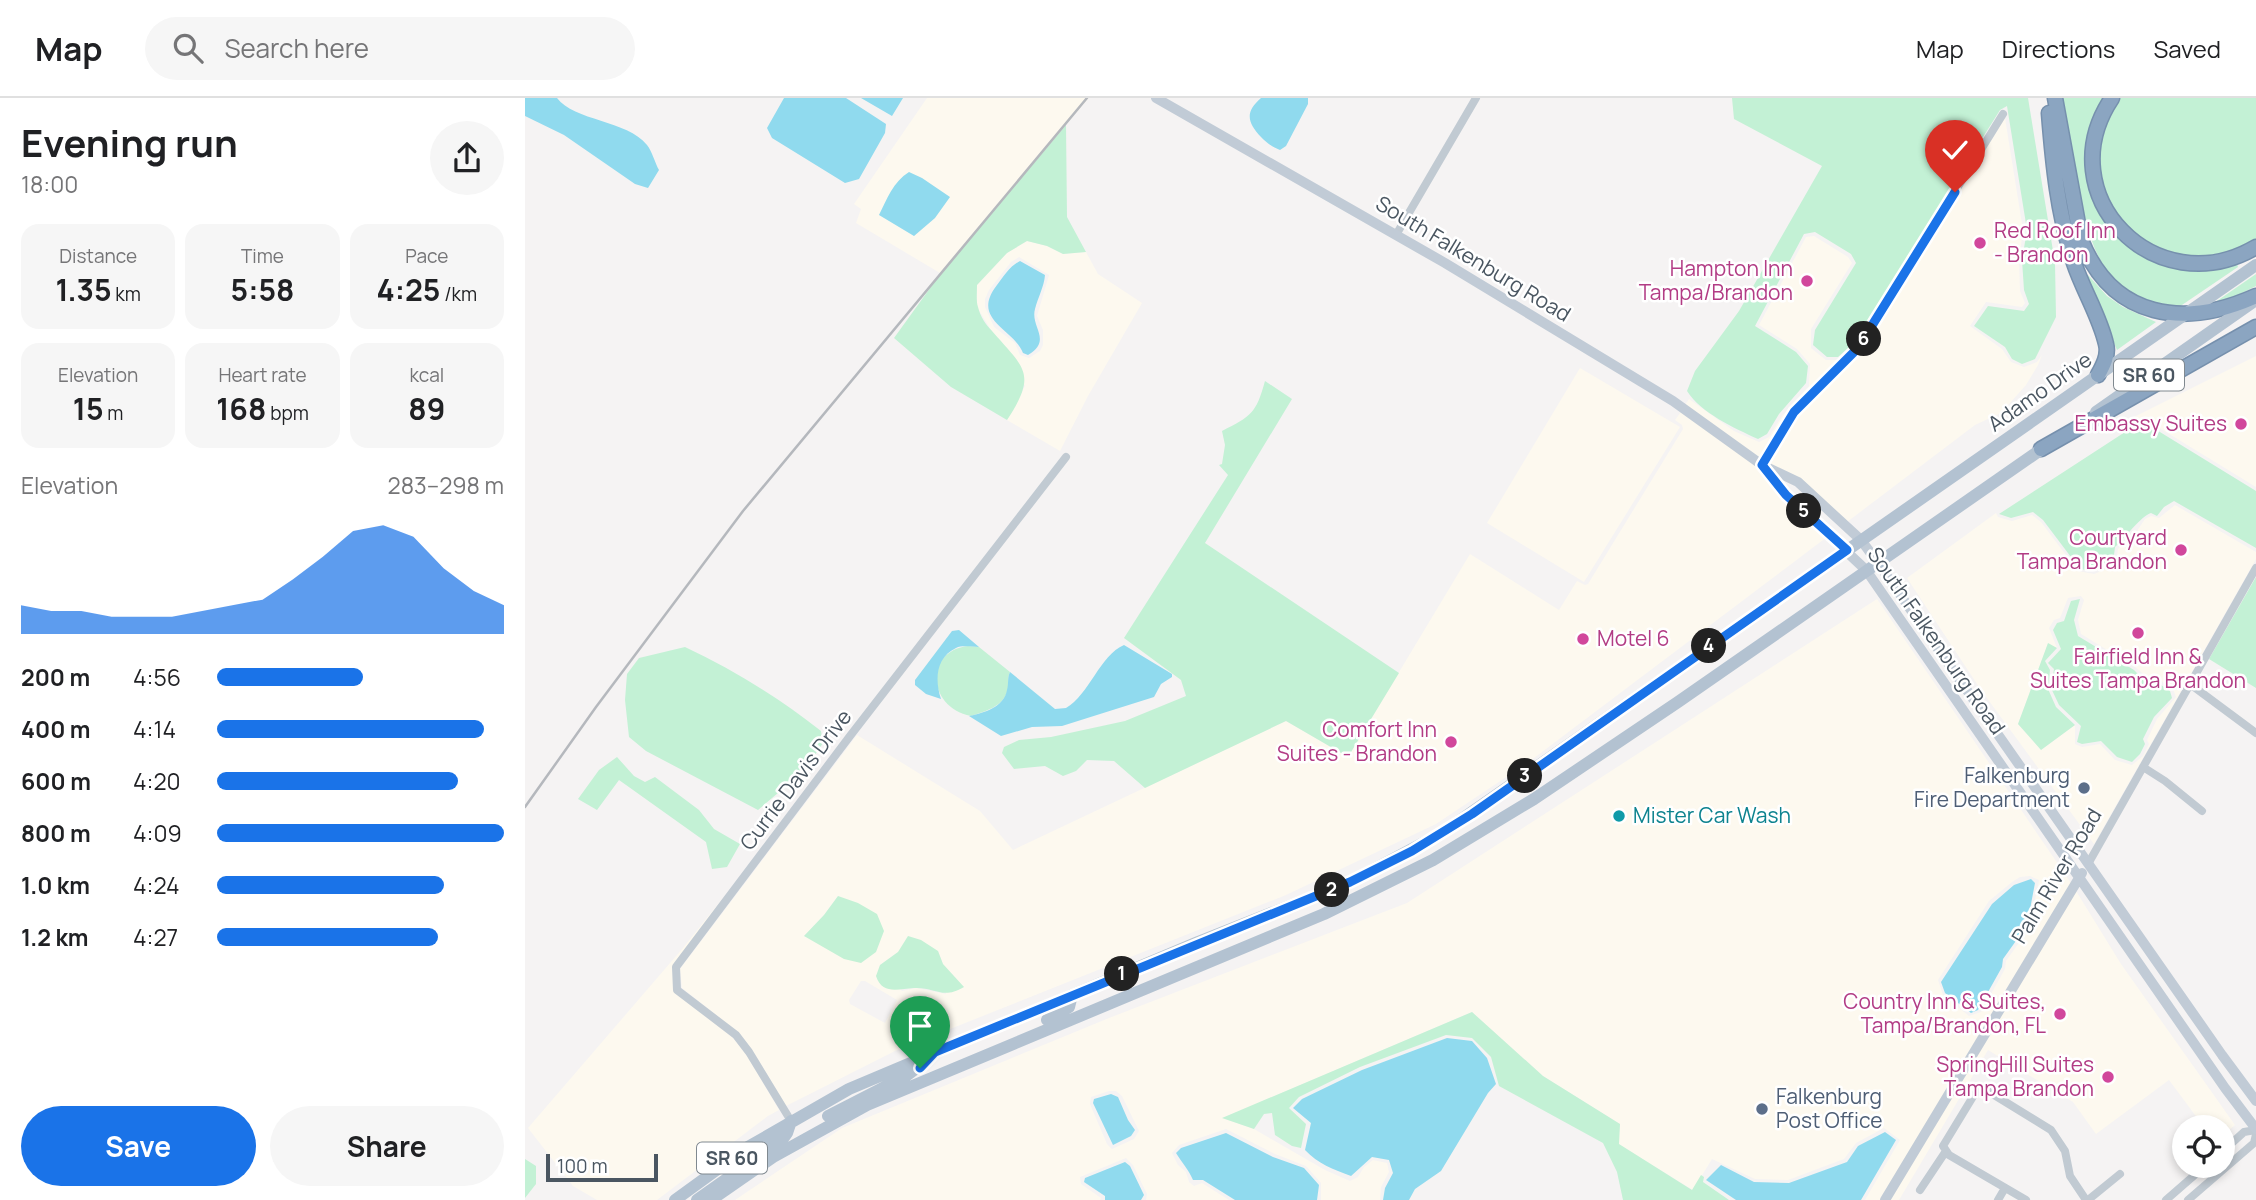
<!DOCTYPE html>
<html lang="en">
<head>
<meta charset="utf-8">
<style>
  :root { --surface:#fff; --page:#f6f6f6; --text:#202124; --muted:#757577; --line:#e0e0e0; --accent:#1a73e8 }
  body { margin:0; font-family:Manrope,sans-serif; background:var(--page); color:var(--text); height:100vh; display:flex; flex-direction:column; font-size:26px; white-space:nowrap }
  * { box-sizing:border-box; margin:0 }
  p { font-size:23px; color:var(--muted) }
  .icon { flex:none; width:38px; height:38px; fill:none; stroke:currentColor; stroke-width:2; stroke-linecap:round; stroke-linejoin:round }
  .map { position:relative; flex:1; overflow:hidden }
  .panel { display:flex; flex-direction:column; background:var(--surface); width:525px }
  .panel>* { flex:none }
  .tools { position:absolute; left:1647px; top:1017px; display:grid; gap:14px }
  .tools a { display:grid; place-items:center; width:63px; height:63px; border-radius:50%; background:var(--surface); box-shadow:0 4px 10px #0003; font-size:35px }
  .scale { position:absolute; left:21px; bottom:18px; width:112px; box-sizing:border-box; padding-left:7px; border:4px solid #4a5661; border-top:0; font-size:19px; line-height:24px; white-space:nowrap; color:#4a5661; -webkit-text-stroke:5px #fff; paint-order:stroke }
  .pin { position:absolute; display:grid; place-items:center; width:60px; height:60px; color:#fff; margin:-72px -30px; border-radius:50% 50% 50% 0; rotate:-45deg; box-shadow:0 0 7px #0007 }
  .pin .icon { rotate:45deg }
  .km { position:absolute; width:35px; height:35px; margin:-18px; border-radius:50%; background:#222; color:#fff; font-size:19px; line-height:35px; text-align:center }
  .round { display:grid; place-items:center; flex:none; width:74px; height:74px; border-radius:37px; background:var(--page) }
  .overview { display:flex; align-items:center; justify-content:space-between; height:119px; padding:0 21px }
  h1 { font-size:38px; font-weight:700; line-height:52px }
  .metrics { display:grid; grid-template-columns:repeat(3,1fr); gap:10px; height:119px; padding:7px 21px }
  .metrics div { display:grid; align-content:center; border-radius:18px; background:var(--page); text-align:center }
  .metrics b { font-size:30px; font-weight:700 }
  .metrics small { font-size:19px; font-weight:400 }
  .metrics p { font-size:19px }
  .chart { height:196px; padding:14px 21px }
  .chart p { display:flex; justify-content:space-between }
  .chart svg { width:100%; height:126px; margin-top:7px; fill:var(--accent); opacity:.7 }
  .button { display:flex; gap:14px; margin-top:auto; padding:14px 21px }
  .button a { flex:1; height:80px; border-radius:42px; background:var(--accent); color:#fff; font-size:28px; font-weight:700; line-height:80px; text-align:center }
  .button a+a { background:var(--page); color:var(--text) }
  ul { padding:0 21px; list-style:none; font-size:23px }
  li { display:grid; grid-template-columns:112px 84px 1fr; align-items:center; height:52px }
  li i { height:18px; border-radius:9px; background:var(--accent) }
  header { display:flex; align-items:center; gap:42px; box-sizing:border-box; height:98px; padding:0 35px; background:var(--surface); border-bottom:2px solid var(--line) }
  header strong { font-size:33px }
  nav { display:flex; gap:38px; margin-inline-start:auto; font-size:24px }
  .search { width:490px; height:63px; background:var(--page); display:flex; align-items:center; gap:18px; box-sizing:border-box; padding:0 24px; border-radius:38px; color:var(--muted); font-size:26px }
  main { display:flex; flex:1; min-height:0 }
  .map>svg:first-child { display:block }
  .commercial { fill:#fdf9ef; fill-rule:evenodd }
  .green { fill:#c3f1d5 }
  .water { fill:#90daee }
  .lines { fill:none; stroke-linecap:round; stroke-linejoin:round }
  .highway-casing { stroke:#7690ad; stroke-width:17 }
  .street { stroke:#c1cad2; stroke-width:8 }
  .secondary { stroke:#c1cbd6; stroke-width:10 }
  .primary { stroke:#b3c2d1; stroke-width:12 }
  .highway { stroke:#8ba5c1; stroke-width:14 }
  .rail { stroke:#b5b8bd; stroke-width:2.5 }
  .route-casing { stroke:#fff; stroke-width:14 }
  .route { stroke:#1a73e8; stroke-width:9 }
  .hotel-dot { fill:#d1479c; stroke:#fff; stroke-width:2.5 }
  .service-dot { fill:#5c6f8a; stroke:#fff; stroke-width:2.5 }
  .culture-dot { fill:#0f9aa8; stroke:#fff; stroke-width:2.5 }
  .labels { text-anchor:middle; stroke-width:5; stroke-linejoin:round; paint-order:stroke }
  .shield { fill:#fff; stroke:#808990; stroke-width:2 }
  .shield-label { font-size:19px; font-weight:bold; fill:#4a5661 }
  .hotel-label { font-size:21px; fill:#b23c85; stroke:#fff; text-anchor:end }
  .street-label { font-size:21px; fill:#4a5661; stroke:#fff }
  .service-label { font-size:21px; fill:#4e5e75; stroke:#fff; text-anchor:end }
  .culture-label { font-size:21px; fill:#0d838f; stroke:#fff; text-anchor:start }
</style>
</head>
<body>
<header>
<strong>Map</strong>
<div class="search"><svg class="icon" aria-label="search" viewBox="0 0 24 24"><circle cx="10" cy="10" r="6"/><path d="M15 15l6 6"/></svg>Search here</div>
<nav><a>Map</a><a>Directions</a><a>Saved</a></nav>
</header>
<main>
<section class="panel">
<div class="overview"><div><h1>Evening run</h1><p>18:00</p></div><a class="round"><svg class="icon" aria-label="share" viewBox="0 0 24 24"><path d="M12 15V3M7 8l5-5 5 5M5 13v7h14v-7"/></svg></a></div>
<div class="metrics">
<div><p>Distance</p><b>1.35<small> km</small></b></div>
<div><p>Time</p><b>5:58</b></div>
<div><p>Pace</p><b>4:25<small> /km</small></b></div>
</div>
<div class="metrics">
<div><p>Elevation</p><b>15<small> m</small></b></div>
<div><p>Heart rate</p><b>168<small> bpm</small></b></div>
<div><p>kcal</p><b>89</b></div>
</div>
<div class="chart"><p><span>Elevation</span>283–298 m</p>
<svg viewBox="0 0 160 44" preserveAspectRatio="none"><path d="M0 44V34L10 36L20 36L30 38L40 38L50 38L60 36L70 34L80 32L90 25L100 17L110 8L120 6L130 10L140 21L150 29L160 34V44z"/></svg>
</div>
<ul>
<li><b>200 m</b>4:56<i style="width:51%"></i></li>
<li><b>400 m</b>4:14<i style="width:93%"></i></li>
<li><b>600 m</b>4:20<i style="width:84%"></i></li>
<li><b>800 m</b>4:09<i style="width:100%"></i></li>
<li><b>1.0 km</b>4:24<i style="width:79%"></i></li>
<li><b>1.2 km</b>4:27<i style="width:77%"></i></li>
</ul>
<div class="button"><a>Save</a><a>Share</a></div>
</section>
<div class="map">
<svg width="1731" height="1102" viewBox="0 0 1731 1102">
  <rect width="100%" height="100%" fill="#f5f3f3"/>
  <!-- commercial -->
  <path class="commercial" d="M402,0h162l-149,175 -84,-50 5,-14 -7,-5zM376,80h21l4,5 9,35 -21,18 -34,-21 9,-20z
    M1480,20l18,112 -4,30 1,31 5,12 -3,4 -36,-5 -16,24 32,23 9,13 13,5 13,-5 5,-7 -4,10 -12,20 -25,28 -26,12 -128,97 -79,-59 29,-49 65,-63z
    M1289,138l34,21 4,6 -41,66v19l15,12h14l-50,49 -29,50 -76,-54 4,-6 45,32 25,11 10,-5 13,-21 27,-30 1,-22 -13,-15 -38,-24 47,-88z
    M502,143l20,5 16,8 23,-2 12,22 44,29 -54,93 -28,55 -53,-31 18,-34 -48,-79v-22l30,-32zM494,159l30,18 -12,41 6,14v15l-3,6 -11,7 -9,-3 -5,-12 -21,-16 -9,-20v-8l4,-9 22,-28z
    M1731,258v131l-113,-69 -24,14 -5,-5z
    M1055,270l100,59 -96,155 -97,-59z
    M1156,314l76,53 70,72 -297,224 -94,63 -150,71 -391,156 -109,55 -33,-55 -14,-18 -57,-45 -2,-19 177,-234 123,76 33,39 273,-129 62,36 122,-203 89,56 18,-29 8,4 3,-1 95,-155 -1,-4 -7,-5zM313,798l23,66 -57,-26 20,-21zM413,853l5,13 3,30 -30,-6 -14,3 -22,-26 18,-13zM336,883h4l32,19 -12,23 -35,-19 -1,-4z
    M1650,407l81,47v7l-162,285 -113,-154 -74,-112 89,-65 2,4 14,4 20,-6 9,7 37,49 16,3 22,-9 2,-16 17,-15 10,-15 6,-3 8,2zM1556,498l3,4 -6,20 3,14 54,33 11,9 11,2 16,11 3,8 -19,22 -10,21 2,4 -6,12 -11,9 -17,-5 -15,-16 -18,3 -7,-3v-19l-34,25 -23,-26 30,-80 9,4 -8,-20 5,-8 6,-2 8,-20z
    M1352,501l194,284 -191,317h-15l35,-60 -16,-12 -28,15 -12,16 -56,21 -33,-1 -43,-20 -19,31 -75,-46 2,-20 -77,-48 -71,-64 -249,106 31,11 71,41 25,11 8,-4 6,-10 9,-7 14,3 2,9 -8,15 -1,13h-59v-17l-15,-17 -31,-12 -49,-25 -47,16 -7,8 6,12 8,7 3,10 5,4 8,-3 27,17h-83l1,-6 -14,-29 -7,-7 -46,19 1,7 20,14 -1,2h-365l107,-72 267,-110 298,-115zM1505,778l9,4 -8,41 -5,6v6l-20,28 -1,8 -24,43 -12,4 -26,-21 -5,-15 51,-79 23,-19 8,-5zM584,993h7l6,5 17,35 -5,8 -22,10 -5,-5 -17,-40 1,-7z
    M1551,793l45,73 114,161 -12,10v-8h-19l-35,-47 -73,54 -23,-32 -85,-52 -89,150h-9z
    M201,796l-53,71v25l60,48 13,16 33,56 -11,6 -111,84h-60l-24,-14 -45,-58 155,-180z"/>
  <!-- green -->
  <path class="green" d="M1207,0h296l27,165 1,54 -21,42 -13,5 -10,-5 -7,-12 -31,-21 14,-20 36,5 5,-7 -5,-14 -2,-30 5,-30 -20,-124 -7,4 -146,233 -16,14h-11l-14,-12 2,-15 41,-67 -5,-9 -36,-22 -11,2 -49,92 41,26 12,14 -2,17 -27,31 -12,20 -9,5c-24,-11 -57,-26 -71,-48l8,-20 44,-60 83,-145 -88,-47z
    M1538,0h43c-13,19 -21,51 -17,74 3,11 48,69 57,82l90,6 2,7 -59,40c-78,-9 -89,-59 -101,-125 -5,-28 -10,-56 -15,-84z
    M1589,0h142v145l-14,7 -57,10 -49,-20 -28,-32 -13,-51z
    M541,27l1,92 19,35 -23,2 -16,-8 -20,-5 -20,12 -30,32c0,7 -1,16 1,22 2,9 8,18 14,24 32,37 46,42 15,89l-56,-33 -57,-49 47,-65z
    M1731,176v12l-18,9 -24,8z
    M1563,177l19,21 16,11 33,15 -39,28 -32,-73z
    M740,283l27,18 -87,144 194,130 -51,84 -62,-36 -141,67 -31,-27 -27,-1 -11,11 -13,5 -18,-10 -31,3 -12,-16 2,-6 15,-7 32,-3 74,-16 61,-25 -5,-16 -57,-42 104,-163 -9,-10 3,-1 3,-19 -3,-14c29,-15 34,-17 43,-50z
    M1617,323l114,70v57l-82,-47 -10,6 -7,9 -6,-3c-10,3 -26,25 -36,34l-2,16 -20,8 -13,-2 -37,-49 -10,-8 -22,6 -12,-4z
    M1731,479v111l-47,-29z
    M1555,501l-6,21 4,16 56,34 10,10 11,1 15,10 2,7 -18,19 -11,22 2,5 -5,10 -8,8 -15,-5 -16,-16 -19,3 -5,-2 4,-16 -22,-21 -8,-17 3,-19 -6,-6 13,-14 -8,-19 4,-7 7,-2 7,-20z
    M1523,545l9,5 -12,13 5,9 -2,19 8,18 19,18 -34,25 -23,-26z
    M443,548l11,1 31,25c-3,6 -1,11 -2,17 -4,18 -23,22 -37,27 -44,-9 -47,-65 -3,-70z
    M160,549c49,23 94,51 136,84l2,12 -19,28 -46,39 -112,-59 -17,-14 -4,-37 2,-26 12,-16z
    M92,659l17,19 11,6 10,-5 44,33 15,19 26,15 -13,23 -15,2 -6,-27 -87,-62 -22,30 -19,-11 21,-29z
    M313,798l20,7 19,11 7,17 -8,21 -15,11 -17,-4 -40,-23 20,-21z
    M383,838l13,4 17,11 5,13 21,23c-22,13 -28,0 -50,1 -16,1 -32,7 -38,-12l4,-11 18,-13z
    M947,914l71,64 77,48 -1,20 73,46 9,-15 3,2 -1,5 26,18h-106l-6,-28 -14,-29 -104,-57 -8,-29 -19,-19 -26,-3 -86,32 -61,30 -10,11 17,16 -5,24 -9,-2 -17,-11 -3,-22 -8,1 -10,15 -32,-11z
    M0,1061l11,7v18l-11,14z"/>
  <!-- water -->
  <path class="water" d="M0,0h32c17,23 70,22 90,47 5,6 8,18 12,25l-11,18 -13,-4 -71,-49 -39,-19z
    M259,0h62l40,26 -1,9 -26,46 -14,4 -73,-45 -5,-10z
    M336,0h42l-11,18z
    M736,0h47v6l-22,42 -6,4c-8,-3 -13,-7 -19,-13 -14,-15 -16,-25 0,-39z
    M384,74l13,6 28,19 -15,21 -21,18 -35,-21c8,-16 14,-33 30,-43z
    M495,163l25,14c-1,12 -7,22 -10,34 -5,18 18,31 -7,46l-5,-2c-10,-25 -53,-33 -26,-68 7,-9 13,-19 23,-24z
    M434,532l20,17c-7,0 -17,-2 -23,1 -21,10 -21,33 -15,51l-15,-5 -11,-9v-5l37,-49z
    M599,547l48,29v3l-11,7 -7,13 -92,29 -30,1 -31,9 -32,-20c15,-3 35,-9 38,-26 2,-7 0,-12 3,-18l45,37 11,-1c23,-13 34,-53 58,-63z
    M1506,781l4,4 -7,37 -5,5v6l-20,28 -1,8 -24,43 -7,3 -26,-20 -4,-11 51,-78 22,-19z
    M922,940l25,3 15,17 9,26 -8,9 -47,78 -26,18 -6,11h-26l2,-12 8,-15 -4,-13 -17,-3 -21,19c-18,-7 -33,-12 -46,-26l6,-27 -18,-15 9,-9 60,-29z
    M586,996l7,3 10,23 7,10 -4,6 -18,9 -20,-42 1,-4z
    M1360,1034l11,8 -35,60h-125l-30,-20 15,-15 33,17 35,1 58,-21 11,-16z
    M701,1035l47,24 31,11 15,17 -2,15h-82l-32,-20h-10c-4,-10 -11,-17 -17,-27l5,-5z
    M600,1064l5,4 14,29 -3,5h-36v-4l-21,-14 1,-4z"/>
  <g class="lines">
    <defs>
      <path id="highway" d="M1530,0l26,142c32,80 104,88 175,56
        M1587,0c-65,97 44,208 144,149
        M1524,15c4,51 9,102 25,150 9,27 26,54 32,81 3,11 -3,22 -8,31
        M1516,351l215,-122"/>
    </defs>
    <!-- highway casing -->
    <use href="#highway" class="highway-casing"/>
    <!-- street -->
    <path class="street" d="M871,137l80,-137
      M1237,367l32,-53 64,-64 145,-234
      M1665,586l66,49
      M1618,669l22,14 37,30
      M1563,766l168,-296
      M266,1023l-42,-69 -13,-17 -59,-45 -1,-23 174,-231 216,-279
      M1698,1053l21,-19 12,-2
      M1395,1092l26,-39
      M1473,1102l7,-12
      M1501,1102l-77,-45 -6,-9 31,-51 5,-5h7l65,40 14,21 5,25 16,24
      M1563,1102l32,-26
      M1641,1102l39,-34
      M1663,1102l66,-57 2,-9"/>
    <!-- secondary -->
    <path class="secondary" d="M631,0l289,165 228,138 89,64 36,17 63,58 17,23 344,492 34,46
      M1239,369l22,28 80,75 359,518 31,41
      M1360,1102l197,-327"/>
    <!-- primary -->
    <path class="primary" d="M1571,314l160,-112
      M522,922l22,-13 3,-12
      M303,1018l78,-40 24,-18
      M150,1102l73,-53 101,-58 349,-147 152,-60 92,-49 814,-568
      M172,1102l85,-60 5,-7 4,-12
      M186,1102l62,-43 94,-52 457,-191 109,-54 101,-61 144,-97 371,-258"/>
    <!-- highway -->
    <use href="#highway" class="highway"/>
    <!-- rail -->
    <path class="rail" d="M0,709l71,-100 147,-196 344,-413"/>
  </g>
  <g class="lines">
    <defs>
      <path id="route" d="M395,970l15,-16 415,-170 62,-31 60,-37 375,-264 -61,-55 -24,-30 32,-53 64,-64 97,-156"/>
    </defs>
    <!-- route casing -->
    <use href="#route" class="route-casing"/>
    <!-- route -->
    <use href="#route" class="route"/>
  </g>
  <!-- markers -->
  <g class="hotel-dot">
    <circle cx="1455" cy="145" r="7"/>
    <circle cx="1282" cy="183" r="7"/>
    <circle cx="1716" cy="326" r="7"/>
    <circle cx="1656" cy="452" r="7"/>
    <circle cx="1613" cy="535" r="7"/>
    <circle cx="1058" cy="541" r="7"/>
    <circle cx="926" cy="644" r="7"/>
    <circle cx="1535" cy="916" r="7"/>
    <circle cx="1583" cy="979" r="7"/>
  </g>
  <g class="service-dot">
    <circle cx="1559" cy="690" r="7"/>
    <circle cx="1237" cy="1011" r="7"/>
  </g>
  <circle class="culture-dot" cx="1094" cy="718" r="7"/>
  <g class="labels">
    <!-- shield labels -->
    <g class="shield">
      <rect x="1589" y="261.5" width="70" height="31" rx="5"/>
      <rect x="172" y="1044.5" width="70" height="31" rx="5"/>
    </g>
    <g class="shield-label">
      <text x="1624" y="284">SR 60</text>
      <text x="207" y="1067">SR 60</text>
    </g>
    <!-- hotel labels -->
    <g class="hotel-label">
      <text x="1469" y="140" text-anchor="start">Red Roof Inn<tspan x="1469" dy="24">- Brandon</tspan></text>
      <text x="1268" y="178">Hampton Inn<tspan x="1268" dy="24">Tampa/Brandon</tspan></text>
      <text x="1702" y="333">Embassy Suites</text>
      <text x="1642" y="447">Courtyard<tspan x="1642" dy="24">Tampa Brandon</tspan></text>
      <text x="1072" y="548" text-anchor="start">Motel 6</text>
      <text x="1613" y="566" text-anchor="middle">Fairfield Inn &amp;<tspan x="1613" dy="24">Suites Tampa Brandon</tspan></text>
      <text x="912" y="639">Comfort Inn<tspan x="912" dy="24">Suites - Brandon</tspan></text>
      <text x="1521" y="911">Country Inn &amp; Suites,<tspan x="1521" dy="24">Tampa/Brandon, FL</tspan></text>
      <text x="1569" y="974">SpringHill Suites<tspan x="1569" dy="24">Tampa Brandon</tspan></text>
    </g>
    <!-- street labels -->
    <g class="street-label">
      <text transform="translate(948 161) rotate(31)" y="7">South Falkenburg Road</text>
      <text transform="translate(1515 294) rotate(-35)" y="7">Adamo Drive</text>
      <text transform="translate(1411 543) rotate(55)" y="7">South Falkenburg Road</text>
      <text transform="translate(271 682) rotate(-53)" y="7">Currie Davis Drive</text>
      <text transform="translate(1532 778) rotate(-59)" y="7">Palm River Road</text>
    </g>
    <!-- service labels -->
    <g class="service-label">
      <text x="1545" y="685">Falkenburg<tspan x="1545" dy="24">Fire Department</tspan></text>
      <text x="1251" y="1006" text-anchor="start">Falkenburg<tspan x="1251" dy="24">Post Office</tspan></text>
    </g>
    <!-- culture labels -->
    <g class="culture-label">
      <text x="1108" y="725">Mister Car Wash</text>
    </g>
  </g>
</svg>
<div class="tools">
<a><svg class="icon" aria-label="locate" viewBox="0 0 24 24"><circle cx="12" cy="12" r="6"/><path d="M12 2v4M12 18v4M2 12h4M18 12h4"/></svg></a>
</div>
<div class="scale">100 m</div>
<div class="pin" style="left:395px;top:970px;background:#1e9e55"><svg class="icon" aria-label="arrive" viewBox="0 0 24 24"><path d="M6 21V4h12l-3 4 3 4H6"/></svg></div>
<div class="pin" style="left:1430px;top:94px;background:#d93025"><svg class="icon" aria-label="check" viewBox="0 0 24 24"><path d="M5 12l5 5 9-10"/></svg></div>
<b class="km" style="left:597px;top:876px">1</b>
<b class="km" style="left:807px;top:792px">2</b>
<b class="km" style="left:1000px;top:678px">3</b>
<b class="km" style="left:1184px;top:548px">4</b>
<b class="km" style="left:1279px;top:413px">5</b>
<b class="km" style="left:1339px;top:241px">6</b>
</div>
</main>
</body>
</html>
